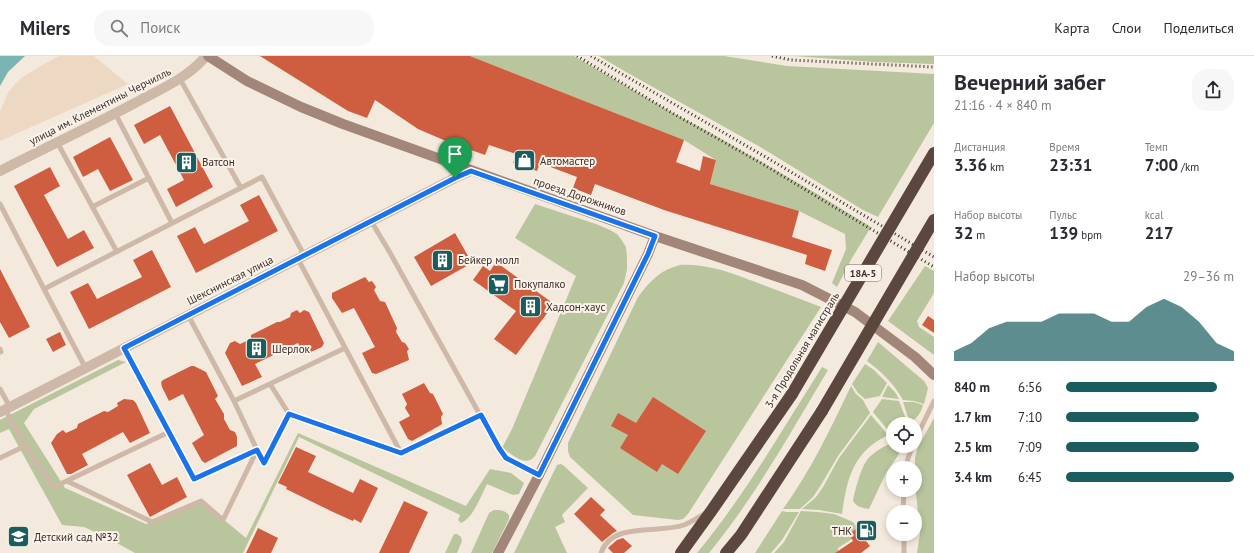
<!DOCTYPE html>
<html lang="ru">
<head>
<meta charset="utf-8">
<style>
  :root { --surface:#fff; --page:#f7f7f7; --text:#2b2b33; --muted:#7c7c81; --line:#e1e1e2; --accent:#1a5d5f }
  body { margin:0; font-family:"PT Sans",sans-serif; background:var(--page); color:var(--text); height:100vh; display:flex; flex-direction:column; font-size:15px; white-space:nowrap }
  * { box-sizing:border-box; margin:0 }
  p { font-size:13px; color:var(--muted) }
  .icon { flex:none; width:22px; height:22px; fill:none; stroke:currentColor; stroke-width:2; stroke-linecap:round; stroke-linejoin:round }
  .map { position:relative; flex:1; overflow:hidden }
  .drawer { display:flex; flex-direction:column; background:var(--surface); width:320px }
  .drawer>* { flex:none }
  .tools { position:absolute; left:886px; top:361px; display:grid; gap:8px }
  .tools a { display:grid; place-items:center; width:36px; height:36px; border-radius:50%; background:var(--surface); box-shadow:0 2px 6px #0003; font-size:20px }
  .pin { position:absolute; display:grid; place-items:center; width:34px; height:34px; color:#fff; margin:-41px -17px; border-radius:50% 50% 50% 0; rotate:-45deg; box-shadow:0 0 4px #0007 }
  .pin .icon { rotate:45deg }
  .round { display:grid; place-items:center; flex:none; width:42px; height:42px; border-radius:16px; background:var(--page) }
  .headline { display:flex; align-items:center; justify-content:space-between; height:68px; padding:0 20px }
  h1 { font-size:22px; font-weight:700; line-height:30px }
  .figures { display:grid; grid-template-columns:repeat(3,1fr); gap:6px; height:68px; padding:4px 20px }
  .figures div { display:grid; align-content:center }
  .figures b { font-size:17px; font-weight:700 }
  .figures small { font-size:11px; font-weight:400 }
  .figures p { font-size:11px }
  .chart { height:112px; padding:8px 20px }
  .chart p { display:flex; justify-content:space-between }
  .chart svg { width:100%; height:72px; margin-top:4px; fill:var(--accent); opacity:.7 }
  ul { padding:0 20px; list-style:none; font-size:13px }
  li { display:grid; grid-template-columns:64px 48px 1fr; align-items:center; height:30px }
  li i { height:10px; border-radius:5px; background:var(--accent) }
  header { display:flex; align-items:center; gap:24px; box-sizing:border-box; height:56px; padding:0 20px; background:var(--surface); border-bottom:1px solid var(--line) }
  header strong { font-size:19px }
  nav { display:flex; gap:22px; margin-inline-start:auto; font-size:14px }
  .search { width:280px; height:36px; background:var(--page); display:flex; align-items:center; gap:10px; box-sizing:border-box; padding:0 14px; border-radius:16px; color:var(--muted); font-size:15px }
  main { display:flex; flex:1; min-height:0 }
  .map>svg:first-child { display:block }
  .green { fill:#b9c59c }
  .plaza { fill:#edd9c3 }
  .water { fill:#7ab4b4 }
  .building { fill:#cf5e41 }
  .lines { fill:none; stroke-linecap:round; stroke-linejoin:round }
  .lane { stroke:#ceb8a8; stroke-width:5 }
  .street { stroke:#ceb8a8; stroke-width:10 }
  .secondary { stroke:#a28679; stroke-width:10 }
  .highway { stroke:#5c473f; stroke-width:12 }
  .rail { stroke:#3a2d29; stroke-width:3; stroke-dasharray:1 3; stroke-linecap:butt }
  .highway-bridge { stroke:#5c473f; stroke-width:12 }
  .route-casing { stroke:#fff; stroke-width:8 }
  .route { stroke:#1a73e8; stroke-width:5 }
  .labels { text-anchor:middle; stroke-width:4; stroke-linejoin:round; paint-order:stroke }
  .shield { fill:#fbf3ea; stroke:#746863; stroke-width:1 }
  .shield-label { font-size:10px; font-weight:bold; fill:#3a2d29 }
  .street-label { font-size:11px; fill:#3a2d29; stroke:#fbf3ea }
  .poi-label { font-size:11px; fill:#3a2d29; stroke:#fbf3ea; text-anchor:start }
</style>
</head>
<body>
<header>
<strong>Milers</strong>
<div class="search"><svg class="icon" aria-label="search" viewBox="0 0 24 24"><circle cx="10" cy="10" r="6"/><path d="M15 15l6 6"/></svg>Поиск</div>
<nav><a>Карта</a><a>Слои</a><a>Поделиться</a></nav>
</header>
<main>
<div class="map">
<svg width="934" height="497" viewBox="0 0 934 497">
  <rect width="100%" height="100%" fill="#f4e9dd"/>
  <!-- green -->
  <path class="green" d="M470,0h104l92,53 52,28 101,58 52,32 -19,31 -15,29 -5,-4 14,-34 -1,-15 -46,-23 -89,-27 6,-24 -32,-20z
    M599,0h125l63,10 147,8v49l-56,94 -15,-7 -101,-62 -136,-76z
    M794,0h140v8l-60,-2z
    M535,148l61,20 14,6 7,4 4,5 5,8 1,10v12l-3,14 -89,173c-10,12 -23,-2 -33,-8l10,-19 64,-153 -61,-38z
    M680,209c30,-2 59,11 86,21 18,7 37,14 55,21l-133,207 -5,5 -5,1 -45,-5 -63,-58 -2,-6v-8l70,-146c12,-16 22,-27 42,-32z
    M925,210l9,5v22l-17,28 2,6 15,10v18l-46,-34z
    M878,286l46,39 4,7 -4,16 -10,-3 -11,-1c-9,-16 -21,-28 -36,-39z
    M118,304l8,2 -92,47 -10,14 41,65 81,36 55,-23 45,37 52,-105 168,73 24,-37 21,4 13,10 -5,11 -6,1 -26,-11c-6,12 -14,34 -26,39l-3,-3 2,-5 -161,-78 -56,116h-108l-29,-16 -22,-10 -22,-2 -53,-96 -9,4v-13z
    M865,308l9,6 13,13 -7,13 -15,3 -7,-6 -6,-9z
    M822,311l6,3c-37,62 -73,127 -119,183h-12c48,-58 85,-123 125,-186z
    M888,329l7,7 4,7 -17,-2z
    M851,330l5,8 7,6 7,13 -32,43 -17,29 -8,12 -13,12h-17c27,-37 48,-81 68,-123z
    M882,343l17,2 9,23h-15v9l-2,1 -18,-22z
    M903,346h11l9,3c-2,8 -6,13 -13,18z
    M871,359l17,20c-35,17 -41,43 -46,79l-23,-4 -17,-1 14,-12 7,-10 16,-29z
    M934,362v135h-17l3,-20 -5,-50v-25l3,-11z
    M893,386v4h10l-6,11 -11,16 -17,36c-7,-1 -12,-2 -16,-8 2,-11 8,-33 14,-41 6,-8 18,-14 26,-18z
    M561,408l3,2 24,22 -26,27 3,7 -10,5 12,26h-53l43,-88z
    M494,454c7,0 10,0 15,5v4l-17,34h-21l18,-40z
    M782,455l5,1h12l-17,28 -11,13h-16z
    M801,455l16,1 17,2 19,8 8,11 -23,15v5h-64l10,-11z
    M454,478h3l4,3 1,4 -5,12h-12z"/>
  <!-- plaza -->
  <path class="plaza" d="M59,0h35l34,28 -128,57v-29l8,-19 6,-8 7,-7 23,-14z"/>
  <!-- water -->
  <path class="water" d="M0,0h25l-17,16 -8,14z"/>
  <!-- building -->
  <path class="building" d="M260,0h210l214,84 -8,22 24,9 3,-15 13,4 -6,24 89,27 -7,26 40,13 -7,21 -20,-7 2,-9 -143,-45 -69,-26 -4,11 -18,-7 4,-11 -37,-14 -3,8 -24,-8 3,-9 -27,-9 -4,10 -39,-14 -28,-12 -43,-29 -8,18 -19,-7z
    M170,50l43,81 -37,20 -9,-18 17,-9 -24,-45 -16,9 -10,-19z
    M110,81l23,43 -23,11 -12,-22 -15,8 -10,-20z
    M50,111l10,19 -16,9 24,44 16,-9 10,18 -37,19 -43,-81z
    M259,139l19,36 -82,42 -19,-37 18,-9 9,17 45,-23 -9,-16z
    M455,177l17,30 -41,23 -17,-29z
    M152,194l19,37 -82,42 -19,-37 18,-9 9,16 45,-22 -9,-17z
    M496,206l58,42 -38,51 -22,-16 22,-28 -43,-31 10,-14 7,5z
    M0,213l30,58 -21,11 -9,-16z
    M365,221l4,5 3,-1 4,6 -2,3 6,11 5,1 12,26 -1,4 6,10 3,1 4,6 -2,2 2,9 -33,14 -4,-1 -10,-20 13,-6 -21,-39 -12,5 -10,-15v-5z
    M297,254l3,3 4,-3 5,2 15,31 -2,4 -18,8 -6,-12 -43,21 7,13 -20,9 -17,-33 5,-10 5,-2 5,3 11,-5v-4l26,-13h3l10,-5 1,-4z
    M928,260l6,4v13l-12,-8z
    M60,276l6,13 -13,7 -7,-13z
    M191,310h3l12,6 12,24 -3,3 9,15v5l6,11 5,2 2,5v9l-32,17 -3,-2 -10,-18 12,-8 -21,-41 -14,7 -7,-14 -1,-5 2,-2z
    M424,327l6,10 3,1 10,20 -2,3 1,7 -3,2 -27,15 -4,-2 -9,-17 11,-6 -5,-8 2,-4 -5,-10z
    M653,341l53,34 -28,43 -16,-10 -5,8 -37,-24 8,-13 -17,-9 7,-13 18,10z
    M124,343l9,1 3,3 14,30 -20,10 -7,-11 -41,22 6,11 -17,9h-4l-16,-31 6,-9 6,-4 3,3 11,-5 1,-4 26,-13 4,1 10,-6 -1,-3z
    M296,391l20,9 -8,16 45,21 7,-14 18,9 -17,35 -7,-4 -1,2 -20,-9 -47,-23 1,-2 -9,-4z
    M150,407l12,22 15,-8 10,20 -37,20 -23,-42z
    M591,441l14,13 -5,5 17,16 -4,2 -11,9 -28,-28z
    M404,445l24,11 -19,41h-30z
    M866,466l8,13 -8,6 4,5 -9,7h-26l18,-12 -4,-7z
    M258,472l20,10 -7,15h-25z
    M623,482l9,8 -8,7h-11l-5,-5 2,-2 7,-6z"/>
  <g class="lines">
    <!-- lane -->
    <path class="lane" d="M180,23l61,109
      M115,57l57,110
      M57,86l60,110
      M0,148l44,85 218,-112 42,78
      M92,151l57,-29
      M371,165l18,30 111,200 6,7 33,17
      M298,203l103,194 80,-38
      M44,233l41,78
      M188,259l46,86 111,-53
      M124,292l70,131 63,-29 -23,-49
      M0,293l1,3h-1
      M270,328l19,30
      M0,333l10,18
      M5,353l20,37 29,41 115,-55
      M915,384l19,-39
      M257,394l7,13 25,-49 112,39
      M0,402l25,-12
      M905,412l7,-22
      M67,425l85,41 49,-21 22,19 34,-70
      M903,456l1,-22
      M904,478v19
      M601,497c11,-32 58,-19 83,-28 8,-3 15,-8 22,-12"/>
    <!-- street -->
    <path class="street" d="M0,115c45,-23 90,-44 135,-68 24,-13 53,-25 71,-47
      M0,356l455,-234 16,-7"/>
    <!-- secondary -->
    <path class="secondary" d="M208,0l39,25 54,26 42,17 312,112 147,49 53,27 60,45 19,18
      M498,497l41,-78 109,-221 7,-18"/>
    <!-- highway -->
    <path class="highway" d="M681,497l31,-43 80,-116
      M726,497l15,-18 81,-124"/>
    <!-- rail -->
    <path class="rail" d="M577,0l97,58 87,49 173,104
      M591,0l173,100 170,101
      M772,0l19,4 143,7"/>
    <!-- highway-bridge -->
    <path class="highway-bridge" d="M792,338l142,-241
      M822,355l112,-191"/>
  </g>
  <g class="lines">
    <defs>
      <path id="route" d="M471,115l184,65 -7,18 -109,221 -33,-17 -7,-10 -18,-33 -80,38 -112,-39 -25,49 -7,-13 -63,29 -70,-131 331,-170z"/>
    </defs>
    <!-- route casing -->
    <use href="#route" class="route-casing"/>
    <!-- route -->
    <use href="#route" class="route"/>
  </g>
  <!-- icons -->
  <defs>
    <symbol id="shop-square" viewBox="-11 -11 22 22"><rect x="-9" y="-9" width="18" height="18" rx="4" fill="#1a5d5f" stroke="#fbf3ea"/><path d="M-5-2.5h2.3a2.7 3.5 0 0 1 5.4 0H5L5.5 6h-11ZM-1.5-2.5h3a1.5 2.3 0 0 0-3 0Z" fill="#fff"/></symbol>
    <symbol id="building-square" viewBox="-11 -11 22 22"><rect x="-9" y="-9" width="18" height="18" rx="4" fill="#1a5d5f" stroke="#fbf3ea"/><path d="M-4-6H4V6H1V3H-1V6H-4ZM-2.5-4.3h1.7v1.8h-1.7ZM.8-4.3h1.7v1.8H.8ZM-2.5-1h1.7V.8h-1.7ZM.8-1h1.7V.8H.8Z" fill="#fff"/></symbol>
    <symbol id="supermarket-square" viewBox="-11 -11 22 22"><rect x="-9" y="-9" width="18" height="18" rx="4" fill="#1a5d5f" stroke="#fbf3ea"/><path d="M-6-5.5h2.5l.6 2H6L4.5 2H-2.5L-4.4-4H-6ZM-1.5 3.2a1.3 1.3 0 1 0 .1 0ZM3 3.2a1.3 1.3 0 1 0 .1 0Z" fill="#fff"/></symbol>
    <symbol id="fuel-square" viewBox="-11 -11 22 22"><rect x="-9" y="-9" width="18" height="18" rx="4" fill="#1a5d5f" stroke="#fbf3ea"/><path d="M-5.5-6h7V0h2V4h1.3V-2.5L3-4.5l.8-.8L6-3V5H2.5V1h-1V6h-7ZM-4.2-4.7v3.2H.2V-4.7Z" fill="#fff"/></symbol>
    <symbol id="school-square" viewBox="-11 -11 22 22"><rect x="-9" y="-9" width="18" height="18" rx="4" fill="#1a5d5f" stroke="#fbf3ea"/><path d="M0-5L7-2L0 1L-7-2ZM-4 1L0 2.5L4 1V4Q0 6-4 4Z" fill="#fff"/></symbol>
  </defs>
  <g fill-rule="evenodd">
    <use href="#shop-square" x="512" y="92" width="25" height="25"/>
    <use href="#building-square" x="174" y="94" width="25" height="25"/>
    <use href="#building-square" x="430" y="192" width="25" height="25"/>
    <use href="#supermarket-square" x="486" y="216" width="25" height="25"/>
    <use href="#building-square" x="518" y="238" width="25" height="25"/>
    <use href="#building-square" x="244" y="280" width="25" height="25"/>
    <use href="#fuel-square" x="854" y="462" width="25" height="25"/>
    <use href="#school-square" x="6" y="468" width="25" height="25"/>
  </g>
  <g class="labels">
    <!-- shield labels -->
    <rect class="shield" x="845" y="209" width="36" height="16" rx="3"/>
    <g class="shield-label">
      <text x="863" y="221">18А-5</text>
    </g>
    <!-- street labels -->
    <g class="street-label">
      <text transform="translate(100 50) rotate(-27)" y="4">улица им. Клементины Черчилль</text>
      <text transform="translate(580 140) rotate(19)" y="4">проезд Дорожников</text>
      <text transform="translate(230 224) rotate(-27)" y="4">Шекснинская улица</text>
      <text transform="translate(802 294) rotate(-59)" y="4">3-я Продольная магистраль</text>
    </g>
    <!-- poi labels -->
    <g class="poi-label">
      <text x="540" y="109">Автомастер</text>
      <text x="202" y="110">Ватсон</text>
      <text x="458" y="208">Бейкер молл</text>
      <text x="514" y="232">Покупалко</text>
      <text x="546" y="255">Хадсон-хаус</text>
      <text x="272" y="297">Шерлок</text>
      <text x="852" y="479" text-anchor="end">ТНК</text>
      <text x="34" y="485">Детский сад №32</text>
    </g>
  </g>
</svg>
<div class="tools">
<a><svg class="icon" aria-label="locate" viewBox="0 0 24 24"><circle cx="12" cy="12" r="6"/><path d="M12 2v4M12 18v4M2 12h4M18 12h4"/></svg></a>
<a>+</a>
<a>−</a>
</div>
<div class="pin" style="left:455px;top:122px;background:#1e9e55"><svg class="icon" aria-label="arrive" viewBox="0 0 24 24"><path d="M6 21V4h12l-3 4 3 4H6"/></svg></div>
</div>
<section class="drawer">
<div class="headline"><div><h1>Вечерний забег</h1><p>21:16 · 4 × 840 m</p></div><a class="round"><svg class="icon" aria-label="share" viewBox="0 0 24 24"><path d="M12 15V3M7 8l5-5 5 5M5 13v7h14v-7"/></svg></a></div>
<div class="figures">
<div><p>Дистанция</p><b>3.36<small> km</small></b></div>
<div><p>Время</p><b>23:31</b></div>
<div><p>Темп</p><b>7:00<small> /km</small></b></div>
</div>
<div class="figures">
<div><p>Набор высоты</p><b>32<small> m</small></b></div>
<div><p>Пульс</p><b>139<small> bpm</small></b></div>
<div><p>kcal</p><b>217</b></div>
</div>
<div class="chart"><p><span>Набор высоты</span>29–36 m</p>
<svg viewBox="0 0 160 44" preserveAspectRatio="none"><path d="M0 44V38L10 33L20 24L30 20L40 20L50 20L60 15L70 15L80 15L90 20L100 20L110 11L120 6L130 11L140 20L150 33L160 38V44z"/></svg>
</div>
<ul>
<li><b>840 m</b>6:56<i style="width:90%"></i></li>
<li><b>1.7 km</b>7:10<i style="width:79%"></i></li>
<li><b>2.5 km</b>7:09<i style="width:79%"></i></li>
<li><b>3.4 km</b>6:45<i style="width:100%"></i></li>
</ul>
</section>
</main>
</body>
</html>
